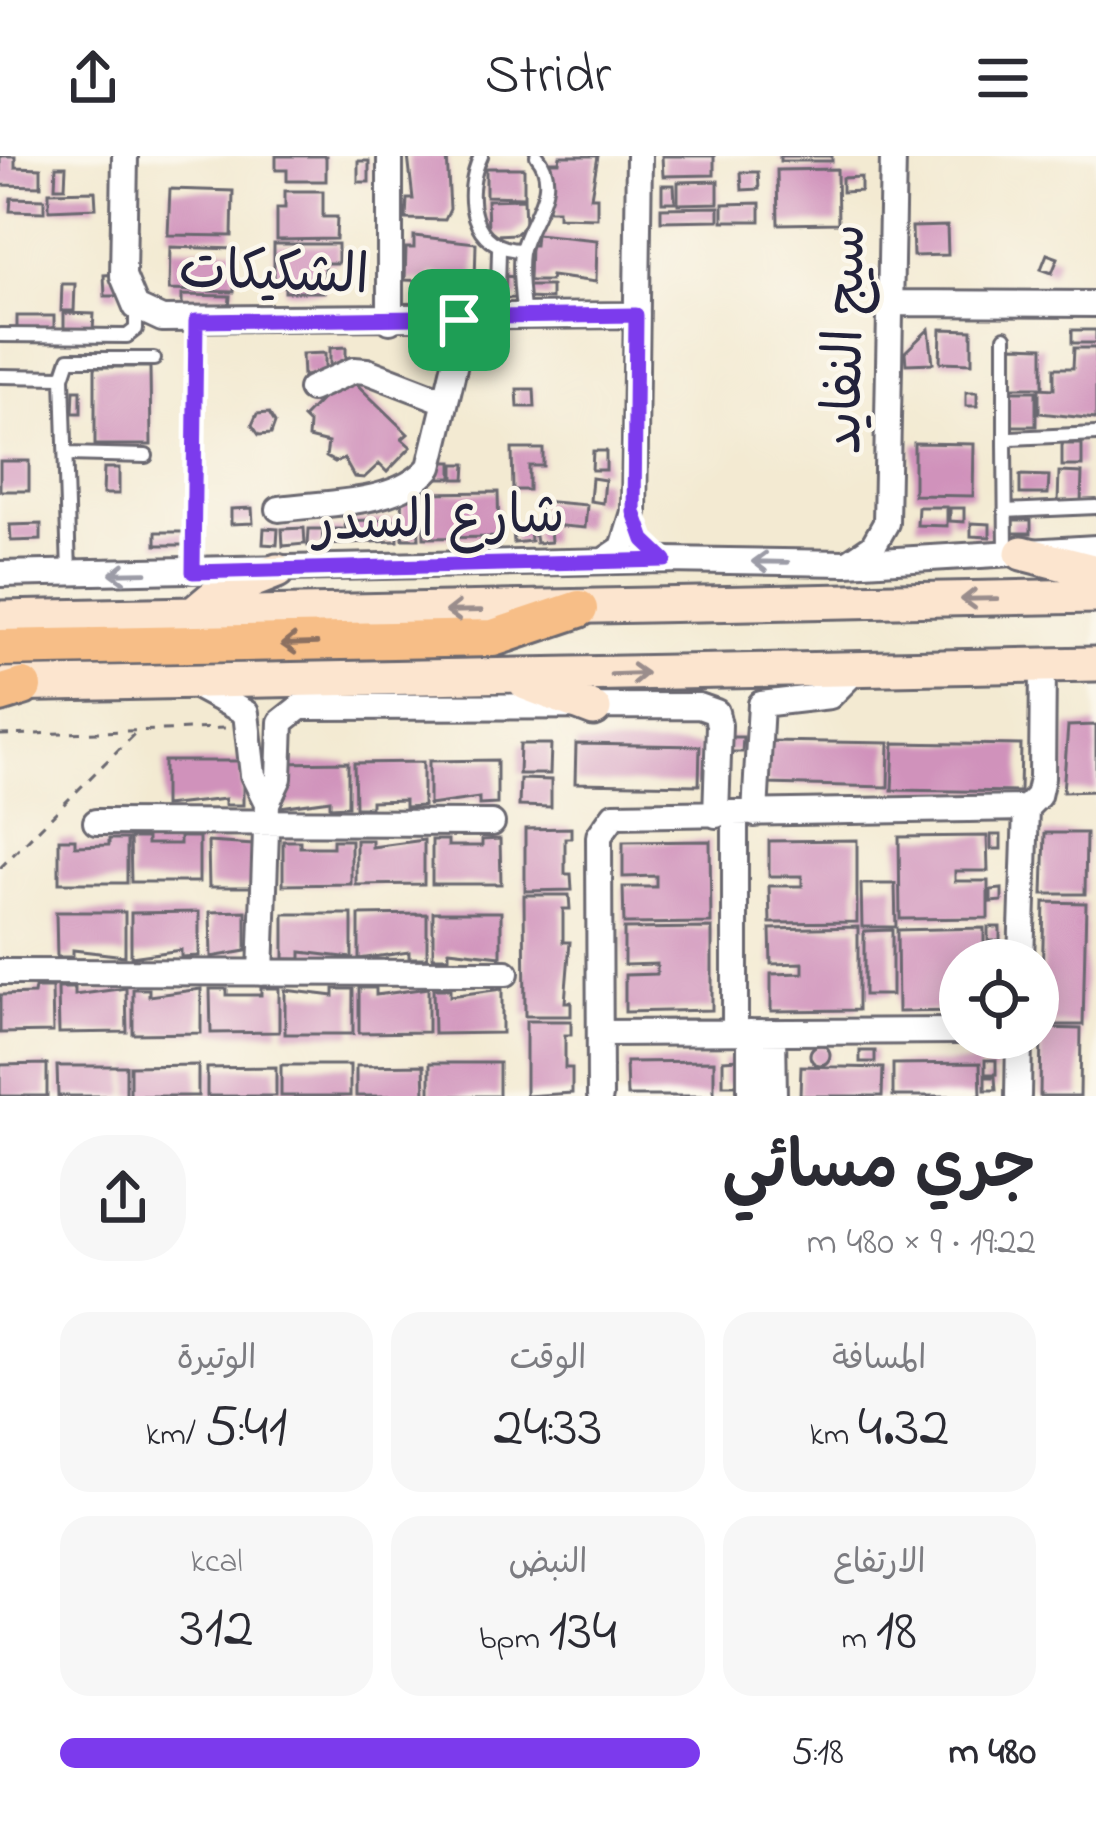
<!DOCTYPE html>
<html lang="ar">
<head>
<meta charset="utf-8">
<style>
  :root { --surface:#fff; --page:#f7f7f7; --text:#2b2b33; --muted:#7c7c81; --accent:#7c3aed }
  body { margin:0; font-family:"Indie Flower","Playpen Sans Arabic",sans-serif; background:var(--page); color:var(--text); direction:rtl; height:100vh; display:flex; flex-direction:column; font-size:45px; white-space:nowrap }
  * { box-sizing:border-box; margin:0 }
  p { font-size:39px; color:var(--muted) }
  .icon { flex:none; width:66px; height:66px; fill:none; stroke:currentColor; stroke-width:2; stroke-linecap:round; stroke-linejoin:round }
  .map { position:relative; height:940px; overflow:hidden; direction:ltr }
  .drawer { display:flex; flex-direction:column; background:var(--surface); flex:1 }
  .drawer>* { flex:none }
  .tools { position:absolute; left:939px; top:783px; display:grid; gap:24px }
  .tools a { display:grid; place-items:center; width:120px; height:120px; border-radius:50%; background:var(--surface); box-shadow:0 6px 30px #0003; font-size:60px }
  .pin { position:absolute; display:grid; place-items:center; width:102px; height:102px; color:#fff; margin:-51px; border-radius:24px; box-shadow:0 6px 18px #0006 }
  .round { display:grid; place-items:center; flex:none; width:126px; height:126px; border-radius:48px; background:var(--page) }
  .overview { display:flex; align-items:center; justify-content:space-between; height:204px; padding:0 60px }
  h1 { font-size:66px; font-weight:600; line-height:90px }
  .metrics { display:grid; grid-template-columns:repeat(3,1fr); gap:18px; height:204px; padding:12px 60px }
  .metrics div { display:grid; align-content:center; border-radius:30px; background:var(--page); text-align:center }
  .metrics b { font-size:60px; font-weight:600 }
  .metrics small { font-size:33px; font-weight:400 }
  .metrics p { font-size:33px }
  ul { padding:0 60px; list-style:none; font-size:39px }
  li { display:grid; grid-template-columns:192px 144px 1fr; align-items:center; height:90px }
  li i { height:30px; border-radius:15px; background:var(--accent) }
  header { display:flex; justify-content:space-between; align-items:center; height:156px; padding:0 60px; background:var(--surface); font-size:54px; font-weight:600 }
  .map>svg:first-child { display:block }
  .building { fill:#d092bb }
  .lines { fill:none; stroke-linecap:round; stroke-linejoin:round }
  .lane-casing { stroke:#6b6870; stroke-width:18 }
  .street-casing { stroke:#6b6870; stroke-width:30 }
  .secondary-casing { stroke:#6b6870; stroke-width:39 }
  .primary-casing { stroke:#6b6870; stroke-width:42 }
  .path { stroke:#6b6870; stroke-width:3; stroke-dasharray:9 9; stroke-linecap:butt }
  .lane { stroke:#fff; stroke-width:12 }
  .street { stroke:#fff; stroke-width:24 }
  .secondary { stroke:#fce5cf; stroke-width:33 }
  .primary { stroke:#f7be87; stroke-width:36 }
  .oneway { stroke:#9c9ca7 }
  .oneway2 { stroke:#9a8d8c }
  .oneway3 { stroke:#8c7061 }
  .route-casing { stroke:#fff; stroke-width:24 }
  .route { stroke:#7c3aed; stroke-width:15 }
  .labels { text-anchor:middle; stroke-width:9; stroke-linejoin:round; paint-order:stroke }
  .street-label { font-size:54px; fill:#22223b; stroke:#fbf7ec }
</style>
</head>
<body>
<header><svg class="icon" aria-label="menu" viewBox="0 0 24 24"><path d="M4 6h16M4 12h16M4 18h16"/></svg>Stridr<svg class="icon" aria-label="share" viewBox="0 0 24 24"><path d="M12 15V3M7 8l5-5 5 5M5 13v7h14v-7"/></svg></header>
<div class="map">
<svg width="1096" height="940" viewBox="0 0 1096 940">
  <rect width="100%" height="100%" fill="#fbf7ec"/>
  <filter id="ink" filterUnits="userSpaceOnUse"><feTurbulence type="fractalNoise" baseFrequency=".00833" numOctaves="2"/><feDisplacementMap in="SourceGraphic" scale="24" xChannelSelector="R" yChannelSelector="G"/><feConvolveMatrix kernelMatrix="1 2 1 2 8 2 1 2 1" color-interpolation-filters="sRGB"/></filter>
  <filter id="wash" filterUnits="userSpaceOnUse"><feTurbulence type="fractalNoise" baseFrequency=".004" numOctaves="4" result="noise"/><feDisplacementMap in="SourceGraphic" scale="48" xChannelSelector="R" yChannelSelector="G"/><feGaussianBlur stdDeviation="2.7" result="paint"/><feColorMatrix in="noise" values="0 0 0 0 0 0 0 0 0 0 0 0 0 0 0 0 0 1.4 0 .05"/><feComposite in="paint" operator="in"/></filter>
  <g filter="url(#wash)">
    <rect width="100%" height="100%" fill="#f3ead2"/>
    <g id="blocks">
      <!-- building -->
      <path class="building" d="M0,0h15v11l26,1v18l-41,-1z
        M276,0h50v25h-39v-11h-11z
        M408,0h39l3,53 -5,11 -39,-1 1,-20h6z
        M560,0h38l-7,41h6v21l-39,-1v-7h-10l1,-48h10z
        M662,0h52v19l-51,1z
        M780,0h52v5h-52z
        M358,5h11v21h-11z
        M56,10h10l-1,21h-10z
        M486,12h38v29l-38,-1z
        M837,13l1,54 -60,1 -1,-54z
        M741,16h17l1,17 -17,1z
        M861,21v14l-19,1v-14z
        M718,25v22l-40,1v-22z
        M662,29h12l1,17h-13z
        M170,33l63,2 -1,45 -64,-1z
        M95,35l1,17 -47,2v-18z
        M285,35h38v26h14l-1,22 -59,1v-32h8z
        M11,42l33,1v13l-34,-1z
        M524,43l1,27 -10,8 -19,1 -8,-6 -1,-29z
        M760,47v18h-37v-17z
        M719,51v13l-58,1v-13z
        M947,70l1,29 -35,1 -1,-29z
        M536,78l61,6 -1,42 -45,-6 -1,5h-21l1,-36h5z
        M414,80l62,7 -1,39 -44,-8 -1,7 -25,-1 1,-32h8z
        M274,88h64v19h-14v29h-39v-12l-11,1z
        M170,91l66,2 -2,43 -65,-2z
        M1047,98l11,4 -6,15 -11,-4z
        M118,118l1,22h-14l-1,-21z
        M499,120l20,1v21l-44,1v-10h24z
        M62,128h13l-1,27h-13z
        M528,130h23v13l-24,-1z
        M182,139l48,1 -1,14 -47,-2z
        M64,157l30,1 -1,17 -29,-1z
        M17,160h37v13h-37z
        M929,173l4,34 -27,1 -1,-12z
        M941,173l31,1v33l-32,-1z
        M1072,174h24v13h-24z
        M1012,190l31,1v40h-32z
        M346,191v19l-16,1v-19z
        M1074,192h22v71l-57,-6v-25l15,1v-21h19z
        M325,197v22l-22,1 -1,-22z
        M95,211h55l1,78h-56z
        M346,218l62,60 -6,5 9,8 -24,25 -8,-8 -15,14 -10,-1 -10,-18 -9,3 -9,-5 2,-14 -20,-5 1,-14 -6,-6z
        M517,233h17l1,18h-17z
        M74,234h7v23h-8z
        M1007,235h29v35h-30z
        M966,236h11v14h-11z
        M269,257l6,10 -4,11 -12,1 -7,-10 5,-11z
        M914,287l60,1 -1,52 -59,-1z
        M1062,288h20v22h-20z
        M512,293h31v17h-14v24h-16z
        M593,295h13v19h-14z
        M0,305h29v30h-29z
        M439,306h13v16h-13z
        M454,308h12l-1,15h-11z
        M104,312h15v26h-16z
        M1059,316l23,1 -1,30h-23z
        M1020,319l29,1 -1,18h-28z
        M592,322l13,2 -2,23 -13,-2z
        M417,336l2,47h-16l-1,-46z
        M498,336l1,45 -75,1 -1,-45z
        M541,345l46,4 -2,23 -46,-4z
        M918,351h29v19l-30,-1z
        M252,352l1,15 -22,1v-15z
        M950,352h14v14l-14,-1z
        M397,363l1,22 -52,2 -1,-22z
        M1011,364h20v13h-20z
        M971,367l19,1v13l-19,-1z
        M41,368v16l-30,1 -1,-16z
        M264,372l14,1 -1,16 -14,-1z
        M304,372l1,16 -22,2 -1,-17z
        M530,372l1,13 -17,2 -1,-14z
        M550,372l1,14 -15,1 -2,-13z
        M309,373h14l-1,17h-14z
        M326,373h16l1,15 -17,1z
        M156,376h29v13h-29z
        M1096,569v66l-33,1 5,-66z
        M726,581h17l-1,15h-16z
        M768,585l121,2 -1,44 -121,-3z
        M894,587l127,2 -1,47 -128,-2z
        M520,588h31l-1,30h-31z
        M576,588l124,2 -1,39 -124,-2z
        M497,604v44l-18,1v-7l-50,7v-44z
        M164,605h79v44h-18v-6l-61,7z
        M348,606v44l-18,1v-7l-50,7v-44z
        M423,606v44l-18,1v-7l-34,1v6h-16l-1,-44z
        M520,623l31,1v27l-32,-1z
        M571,672v10h-6v36h6l1,16 -47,1v-62z
        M1045,677h41l-1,61h-42z
        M991,679h10v14h-10z
        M987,680l1,35h-33v10h33v37l-88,1 -1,-82z
        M180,681h19v45h-68l-1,-44h17v6h33z
        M59,683h16v7l34,-1v-6h18v44h-68z
        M500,683l1,45h-69v-44h16v6h34v-6z
        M333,684h18v44l-68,1v-44h17v6h33z
        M356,684h16v7l52,-7v44l-68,1z
        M857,684v82l-87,1 -1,-37h33v-10h-33v-35z
        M710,685l1,82 -87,1 -1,-37h33v-11l-33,1v-35z
        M208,686l45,3v42h-44z
        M861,728h34l1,43h-34z
        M1002,733v12l-11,1v-12z
        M524,739h45l1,14h-7v33h7l-5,60h6v14h-46z
        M1044,746l42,1 -3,122h-42z
        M246,755v40l-35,6 -1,-45z
        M56,756h69v44l-52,-6v7h-16z
        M199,756v44l-18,1v-7l-50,7v-44z
        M433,756h68v44l-52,-6v7h-16z
        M284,758h68v44l-51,-6v7h-17z
        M427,758v44h-18v-6l-50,7v-44z
        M858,771v83l-87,1v-37l32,-1v-10l-32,1 -1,-35z
        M988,771h12v14h-12z
        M712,772v82l-87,2v-37l32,-1v-10l-33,1v-36z
        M984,772v32l-32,4v10h8v37l-62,1 -1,-82z
        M892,774v65h-28v-64z
        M35,832h17l1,44 -53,1v-38l34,-1z
        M58,832h17v7l51,-7 1,44 -68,1z
        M261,832h18v44l-68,1 -1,-44h17v6h34z
        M359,832h17v7l52,-7v44l-69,1z
        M133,833h16v7l52,-7v44l-68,1z
        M334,833h19v45h-68v-44l49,6z
        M433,833h17v7l52,-7v44l-68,1z
        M526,865h45v14h-6v33h7v25l-46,3z
        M1041,872l40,1 -1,67h-40z
        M810 899a10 10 0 1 1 20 0a10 10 0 1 1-20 0Z
        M860,895h15v11h-15z
        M739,903v26h-16v-25z
        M985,904h11v14h-11z
        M714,905v35h-87l-1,-34z
        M430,907h69v33h-69z
        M980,907l1,33h-88v-32z
        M47,908v32h-47v-31z
        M198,909v31h-68v-30z
        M281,909h69v31h-69z
        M424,909l1,31h-69v-30z
        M57,910h69v30h-68z
        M801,910l82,2 -1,28h-82z
        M276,911v29h-69v-28z
        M985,921h10l1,13h-11z"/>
    </g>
  </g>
  <g filter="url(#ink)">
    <use href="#blocks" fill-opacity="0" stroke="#6b6870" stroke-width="3"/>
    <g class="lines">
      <defs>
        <path id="lane" d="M481,0c-19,40 -10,93 40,94
          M498,133l1,-39
          M524,163c-2,-20 -6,-47 -3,-66 6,-31 42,-66 16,-97
          M0,179l127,1 9,-7v-22
          M1005,181v107
          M0,220l63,1 6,196
          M63,221l6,-18h85
          M66,298l80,2
          M1005,355l91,-4
          M1006,396l-1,-108 6,-6 85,-4"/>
        <path id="street" d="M125,0l-2,120 13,31 26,12 474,-4
          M390,0v165
          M892,147l204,1
          M311,233l43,-19 13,1 78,30
          M279,353c48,-7 118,-3 151,-42l27,-112
          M604,405l19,-13 11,-36 5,-356
          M848,407l25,-17 13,-23 7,-367
          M0,418l665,-14 182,3 249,-15
          M194,529l52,28 7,62 14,28
          M735,658v218
          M755,658l6,-110 69,-8 31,-31
          M96,666l396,1
          M1021,804l5,-152
          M0,816l506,1
          M261,817l6,-170 12,-25 2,-56 19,-15 399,-1 17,6 3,13 -3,90
          M773,876l1,64
          M600,877l360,-2
          M600,940l-1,-260 15,-21 412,-7 12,-12 4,-18 1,-114
          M750,940v-64
          M1018,940l1,-58"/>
        <path id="secondary" d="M1022,397l74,19
          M191,460l25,-21 61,-24
          M0,462l1096,-22
          M526,527l68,26
          M0,529l1096,-21"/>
        <path id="primary" d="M0,492l493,-10 86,-29
          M0,538l23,-7"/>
      </defs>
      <!-- lane casing -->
      <use href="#lane" class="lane-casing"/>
      <!-- street casing -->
      <use href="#street" class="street-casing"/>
      <!-- secondary casing -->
      <use href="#secondary" class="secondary-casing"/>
      <!-- primary casing -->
      <use href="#primary" class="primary-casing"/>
      <!-- path -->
      <path class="path" d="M194,391l1,-206
        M0,579l225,-7
        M0,712l136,-136"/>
      <!-- lane -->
      <use href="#lane" class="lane"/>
      <!-- street -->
      <use href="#street" class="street"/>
      <!-- secondary -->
      <use href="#secondary" class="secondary"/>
      <!-- primary -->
      <use href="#primary" class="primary"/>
    </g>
    <!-- one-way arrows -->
    <defs><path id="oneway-shaft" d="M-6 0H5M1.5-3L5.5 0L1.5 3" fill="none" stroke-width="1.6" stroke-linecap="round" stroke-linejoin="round" transform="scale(3)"/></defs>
    <g class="oneway">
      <use href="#oneway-shaft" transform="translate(770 406) rotate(-179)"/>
      <use href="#oneway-shaft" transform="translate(128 417) rotate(179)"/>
    </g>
    <g class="oneway2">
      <use href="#oneway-shaft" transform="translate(979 443) rotate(179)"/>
      <use href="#oneway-shaft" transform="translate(463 455) rotate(179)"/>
      <use href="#oneway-shaft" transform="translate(629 518) rotate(-2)"/>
    </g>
    <use class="oneway3" href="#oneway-shaft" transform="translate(299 488) rotate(178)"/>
  </g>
  <g class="lines" filter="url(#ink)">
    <defs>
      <path id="route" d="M636,159l-2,197 10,28 21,20 -472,12 3,-251z"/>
    </defs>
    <!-- route casing -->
    <use href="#route" class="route-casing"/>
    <!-- route -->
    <use href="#route" class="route"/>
  </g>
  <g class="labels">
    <!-- street labels -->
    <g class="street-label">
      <text transform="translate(274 114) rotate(2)" y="19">الشكيكات</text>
      <text transform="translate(842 183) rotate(-89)" y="19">سيج النفايد</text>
      <text transform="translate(439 360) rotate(-2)" y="19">شارع السدر</text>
    </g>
  </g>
</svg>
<div class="tools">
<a><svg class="icon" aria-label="locate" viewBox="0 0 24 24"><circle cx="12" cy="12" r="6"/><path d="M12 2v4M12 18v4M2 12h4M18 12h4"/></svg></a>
</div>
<div class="pin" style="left:459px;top:164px;background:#1e9e55"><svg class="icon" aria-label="arrive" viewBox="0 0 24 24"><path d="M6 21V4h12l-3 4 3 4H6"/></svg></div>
</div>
<section class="drawer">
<div class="overview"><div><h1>جري مسائي</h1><p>19:22 · 9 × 480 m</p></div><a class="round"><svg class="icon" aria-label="share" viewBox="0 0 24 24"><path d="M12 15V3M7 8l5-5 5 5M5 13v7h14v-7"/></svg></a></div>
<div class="metrics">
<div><p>المسافة</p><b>4.32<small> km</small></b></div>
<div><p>الوقت</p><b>24:33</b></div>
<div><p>الوتيرة</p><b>5:41<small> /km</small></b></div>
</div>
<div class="metrics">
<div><p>الارتفاع</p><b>18<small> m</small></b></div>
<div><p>النبض</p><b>134<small> bpm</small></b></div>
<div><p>kcal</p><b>312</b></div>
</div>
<ul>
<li><b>480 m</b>5:18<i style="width:100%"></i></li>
</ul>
</section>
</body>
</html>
